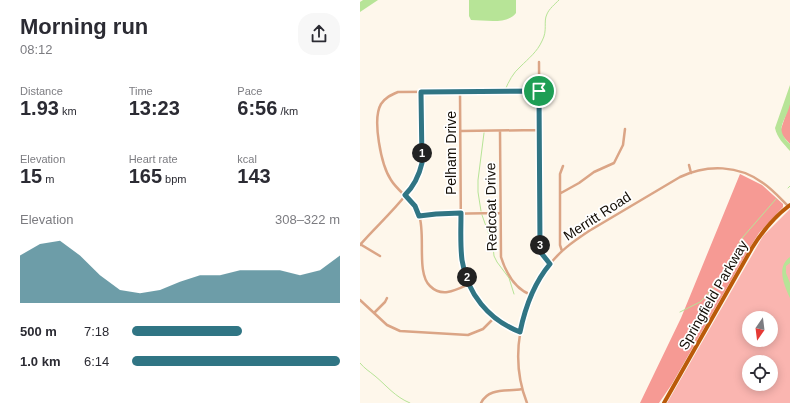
<!DOCTYPE html>
<html lang="en">
<head>
<meta charset="utf-8">
<style>
  :root { --surface:#fff; --page:#f7f7f7; --text:#2b2b33; --muted:#7c7c81; --accent:#307584 }
  body { margin:0; font-family:Arial,sans-serif; background:var(--page); color:var(--text); height:100vh; display:flex; flex-direction:column; font-size:15px; white-space:nowrap }
  * { box-sizing:border-box; margin:0 }
  p { font-size:13px; color:var(--muted) }
  .icon { flex:none; width:22px; height:22px; fill:none; stroke:currentColor; stroke-width:2; stroke-linecap:round; stroke-linejoin:round }
  .map { position:relative; flex:1; overflow:hidden }
  .panel { display:flex; flex-direction:column; background:var(--surface); width:360px }
  .panel>* { flex:none }
  .needle { width:26px; rotate:194deg }
  .buttons { position:absolute; left:382px; top:311px; display:grid; gap:8px }
  .buttons a { display:grid; place-items:center; width:36px; height:36px; border-radius:50%; background:var(--surface); box-shadow:0 2px 10px #0003; font-size:20px }
  .pin { position:absolute; display:grid; place-items:center; width:34px; height:34px; color:#fff; margin:-17px; border:2px solid #fff; border-radius:50%; box-shadow:0 1px 4px #0007 }
  .km { position:absolute; width:20px; height:20px; margin:-10px; border-radius:50%; background:#222; color:#fff; font-size:11px; line-height:20px; text-align:center }
  .round { display:grid; place-items:center; flex:none; width:42px; height:42px; border-radius:16px; background:var(--page) }
  .overview { display:flex; align-items:center; justify-content:space-between; height:68px; padding:0 20px }
  h1 { font-size:22px; font-weight:700; line-height:30px }
  .figures { display:grid; grid-template-columns:repeat(3,1fr); gap:6px; height:68px; padding:4px 20px }
  .figures div { display:grid; align-content:center }
  .figures b { font-size:20px; font-weight:700 }
  .figures small { font-size:11px; font-weight:400 }
  .figures p { font-size:11px }
  .chart { height:112px; padding:8px 20px }
  .chart p { display:flex; justify-content:space-between }
  .chart svg { width:100%; height:72px; margin-top:4px; fill:var(--accent); opacity:.7 }
  ul { padding:0 20px; list-style:none; font-size:13px }
  li { display:grid; grid-template-columns:64px 48px 1fr; align-items:center; height:30px }
  li i { height:10px; border-radius:5px; background:var(--accent) }
  main { display:flex; flex:1; min-height:0 }
  .map>svg:first-child { display:block }
  .green { fill:#fab5b0; fill-rule:evenodd }
  .forest { fill:#f69a94 }
  .water { fill:#b7e497 }
  .lines { fill:none; stroke-linecap:round; stroke-linejoin:round }
  .stream { stroke:#b7e497; stroke-width:1 }
  .minor { stroke:#dba586; stroke-width:2.5 }
  .primary { stroke:#ba5a09; stroke-width:4 }
  .route-casing { stroke:#fff; stroke-width:8 }
  .route { stroke:#307584; stroke-width:5 }
  .labels { text-anchor:middle; stroke-width:3.5; stroke-linejoin:round; paint-order:stroke }
  .street-label { font-size:14px; fill:#140e06; stroke:#fff }
</style>
</head>
<body>
<main>
<section class="panel">
<div class="overview"><div><h1>Morning run</h1><p>08:12</p></div><a class="round"><svg class="icon" aria-label="share" viewBox="0 0 24 24"><path d="M12 15V3M7 8l5-5 5 5M5 13v7h14v-7"/></svg></a></div>
<div class="figures">
<div><p>Distance</p><b>1.93<small> km</small></b></div>
<div><p>Time</p><b>13:23</b></div>
<div><p>Pace</p><b>6:56<small> /km</small></b></div>
</div>
<div class="figures">
<div><p>Elevation</p><b>15<small> m</small></b></div>
<div><p>Heart rate</p><b>165<small> bpm</small></b></div>
<div><p>kcal</p><b>143</b></div>
</div>
<div class="chart"><p><span>Elevation</span>308–322 m</p>
<svg viewBox="0 0 160 44" preserveAspectRatio="none"><path d="M0 44V15L10 8L20 6L30 15L40 27L50 36L60 38L70 36L80 31L90 27L100 27L110 24L120 24L130 24L140 27L150 24L160 15V44z"/></svg>
</div>
<ul>
<li><b>500 m</b>7:18<i style="width:53%"></i></li>
<li><b>1.0 km</b>6:14<i style="width:100%"></i></li>
</ul>
</section>
<div class="map">
<svg width="430" height="403" viewBox="0 0 430 403">
  <rect width="100%" height="100%" fill="#fef7eb"/>
  <!-- green -->
  <path class="green" d="M430,209v194h-123l96,-167zM389,318h22v22h-22zM389,362h22v22h-22z"/>
  <!-- forest -->
  <path class="forest" d="M430,102v42l-9,-10v-5z
    M380,174l22,11 21,19v3l-24,26 -10,16 -77,135 -13,19h-19l41,-85z"/>
  <!-- water -->
  <path class="water" d="M3,0h15l-18,12v-10z
    M109,0h47v13c-9,12 -31,7 -45,7l-2,-4z
    M430,85c0,6 0,13 0,19 -4,18 -17,24 0,40v7c-6,-7 -13,-13 -15,-23z
    M430,257v6l-4,3v7l4,10v15c-6,-13 -14,-31 0,-41z"/>
  <g class="lines">
    <!-- stream -->
    <path class="stream" d="M145,90c4,-9 8,-17 15,-23 9,-9 17,-15 22,-26 6,-11 1,-19 5,-27 2,-5 8,-10 12,-14
      M428,188l2,-2
      M121,211l-3,-19v-12l6,-47
      M122,215l11,31 1,10 3,6 12,16 5,16
      M320,312l20,-10 4,-4 10,-11 29,-50 33,-38
      M0,363c5,6 9,8 15,13 11,9 20,21 35,27"/>
    <!-- minor -->
    <path class="minor" d="M179,62l1,185 2,7 8,10
      M100,92l1,152c2,42 20,73 59,88
      M101,131l78,-1
      M140,131l1,126c5,16 14,32 30,38
      M329,165l2,8
      M201,193l18,-10 15,-11 20,-9 9,-18 2,-16
      M59,215l17,-1 64,-1
      M0,244l20,12
      M0,245c19,-23 57,-53 62,-82l-1,-71
      M202,251l-2,-6v-71l3,-8
      M109,284c-13,6 -27,14 -39,2 -14,-13 -4,-52 -11,-71 -5,-15 -20,-22 -28,-35 -10,-15 -19,-61 -10,-76 5,-7 10,-9 17,-12l141,-1
      M0,300l27,25 13,6 68,4 15,-6 11,-11
      M14,313l11,-11 2,-4
      M121,403c8,-16 26,-11 41,-14
      M167,403c-18,-45 -7,-98 21,-136 10,-15 26,-26 41,-36l91,-54c27,-13 59,-12 83,6 9,6 17,15 25,23"/>
    <!-- primary -->
    <path class="primary" d="M304,403l88,-155c10,-16 23,-32 38,-43"/>
  </g>
  <g class="lines">
    <defs>
      <path id="route" d="M179,91l1,156 2,7 8,10c-16,19 -25,44 -30,68 -31,-12 -53,-38 -58,-72 -2,-16 -1,-31 -1,-47l-25,1 -17,2 -4,-10 -10,-11c9,-9 14,-19 17,-32l-1,-71z"/>
    </defs>
    <!-- route casing -->
    <use href="#route" class="route-casing"/>
    <!-- route -->
    <use href="#route" class="route"/>
  </g>
  <g class="labels">
    <!-- street labels -->
    <g class="street-label">
      <text transform="translate(91 153) rotate(-90)" y="5">Pelham Drive</text>
      <text transform="translate(131 207) rotate(-91)" y="5">Redcoat Drive</text>
      <text transform="translate(237 216) rotate(-33)" y="5">Merritt Road</text>
      <text transform="translate(353 295) rotate(-60)" y="5">Springfield Parkway</text>
    </g>
  </g>
</svg>
<div class="buttons">
<a><svg class="needle" viewBox="-14 -14 28 28"><path d="M0-13l5 13h-10z" fill="#e53935"/><path d="M0 13l5-13h-10z" fill="#7c7c81"/></svg></a>
<a><svg class="icon" aria-label="locate" viewBox="0 0 24 24"><circle cx="12" cy="12" r="6"/><path d="M12 2v4M12 18v4M2 12h4M18 12h4"/></svg></a>
</div>
<div class="pin" style="left:179px;top:91px;background:#1e9e55"><svg class="icon" aria-label="arrive" viewBox="0 0 24 24"><path d="M6 21V4h12l-3 4 3 4H6"/></svg></div>
<b class="km" style="left:62px;top:153px">1</b>
<b class="km" style="left:107px;top:277px">2</b>
<b class="km" style="left:180px;top:245px">3</b>
</div>
</main>
</body>
</html>
